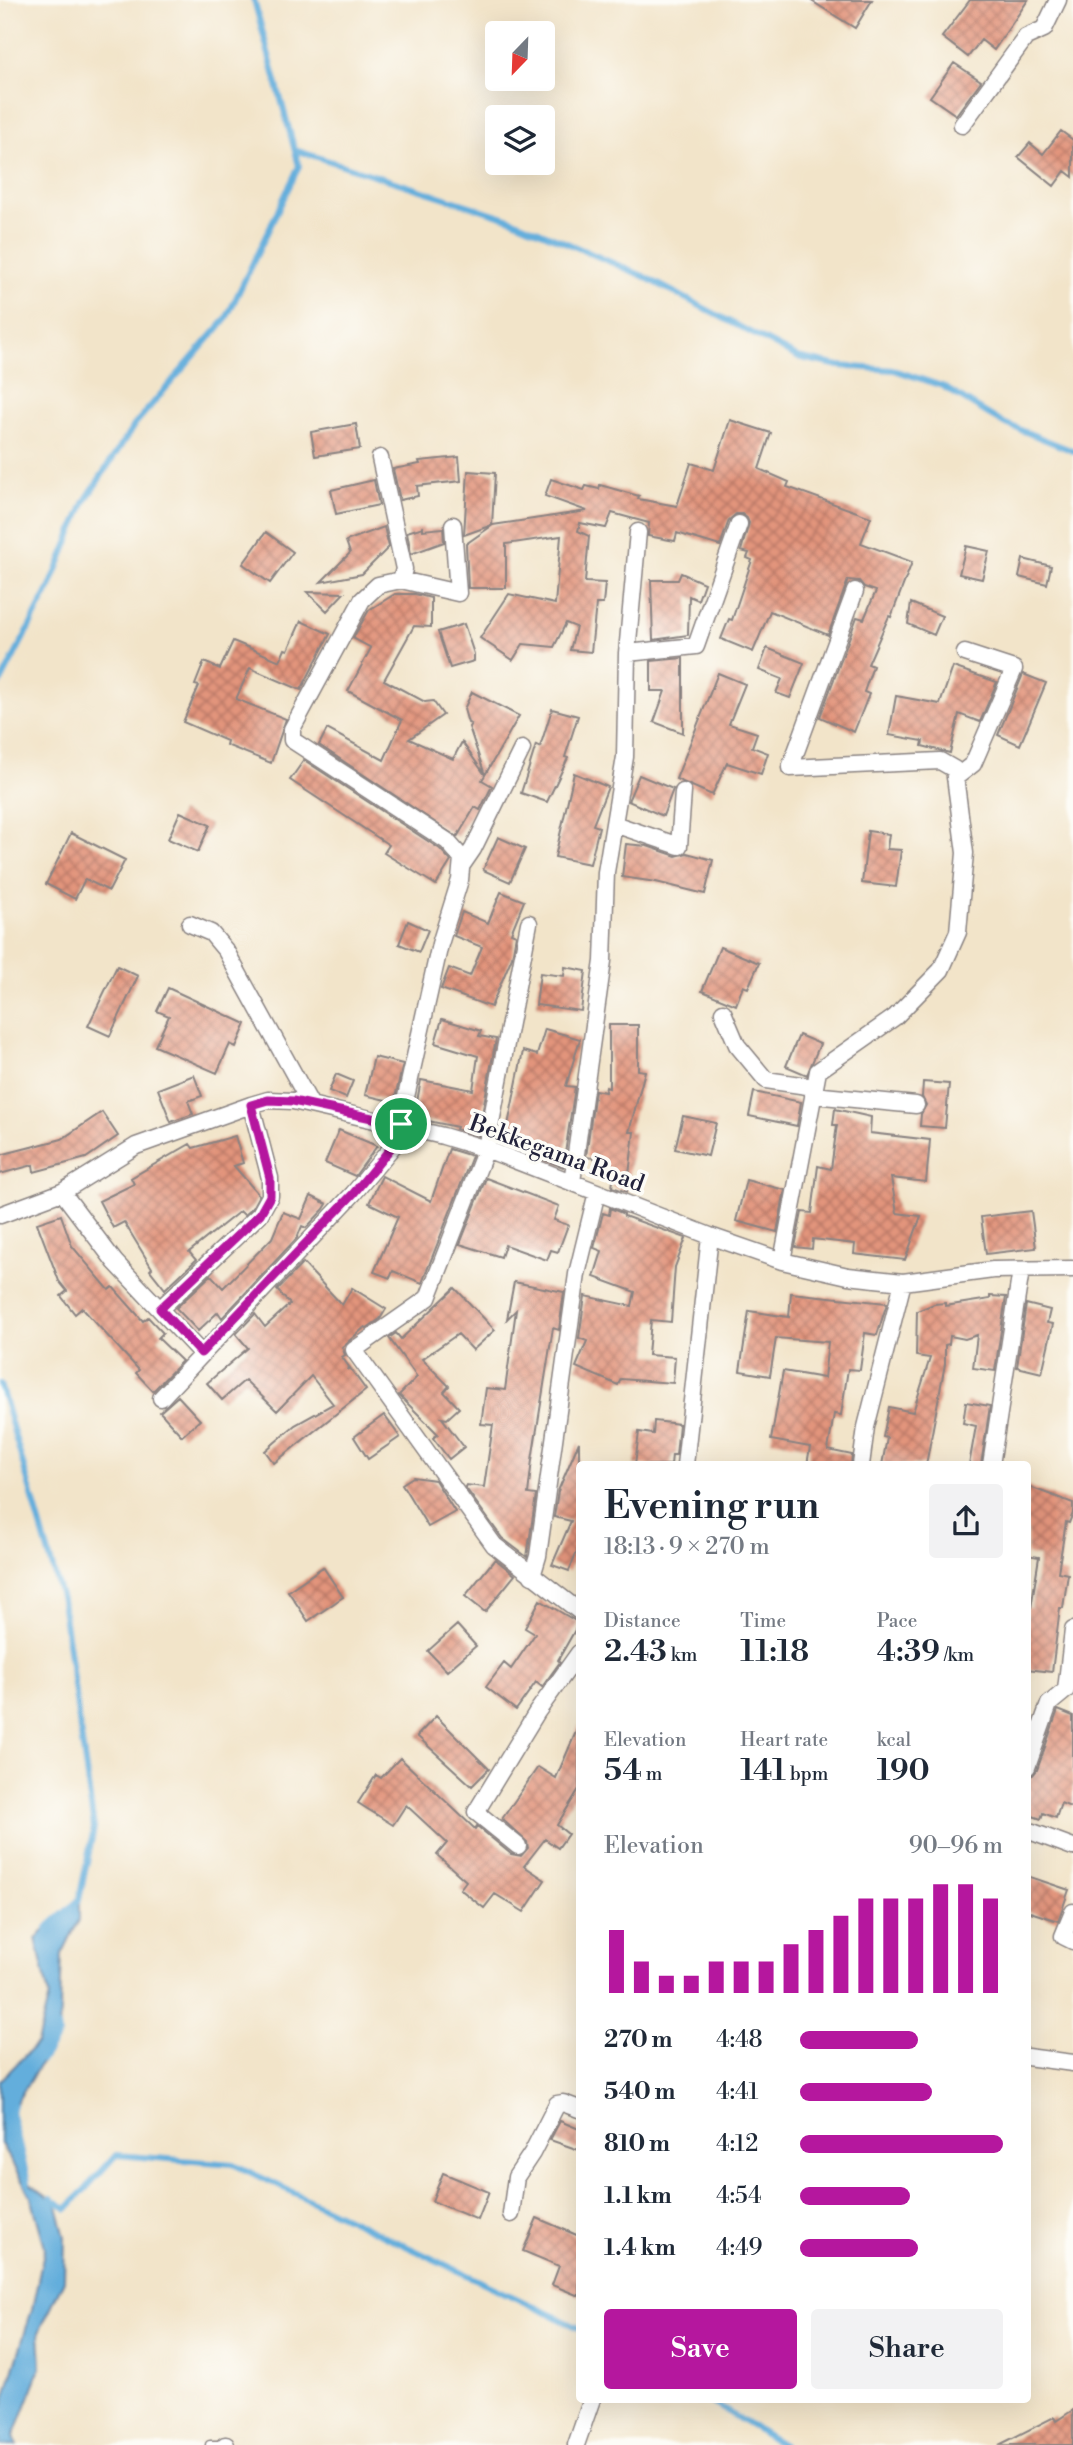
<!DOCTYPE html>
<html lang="en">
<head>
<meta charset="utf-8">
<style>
  :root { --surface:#fff; --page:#f2f2f3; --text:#1f2937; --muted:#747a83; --accent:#b5179e }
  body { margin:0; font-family:"Libre Bodoni",serif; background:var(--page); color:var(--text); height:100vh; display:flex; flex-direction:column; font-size:26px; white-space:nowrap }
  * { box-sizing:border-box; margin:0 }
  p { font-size:23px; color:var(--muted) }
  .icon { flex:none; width:38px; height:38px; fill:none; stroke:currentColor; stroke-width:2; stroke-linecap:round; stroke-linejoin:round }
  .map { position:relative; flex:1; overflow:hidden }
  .drawer { position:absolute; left:576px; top:1461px; width:455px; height:942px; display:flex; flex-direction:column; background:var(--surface); border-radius:7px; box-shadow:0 7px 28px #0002 }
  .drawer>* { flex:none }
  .needle { width:46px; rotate:203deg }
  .buttons { position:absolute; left:485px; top:21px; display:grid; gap:14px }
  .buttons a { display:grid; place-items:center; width:70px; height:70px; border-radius:7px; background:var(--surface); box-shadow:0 7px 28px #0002; font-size:35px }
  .pin { position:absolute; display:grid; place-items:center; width:60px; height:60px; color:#fff; margin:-30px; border:4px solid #fff; border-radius:50%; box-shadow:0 2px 7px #0007 }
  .round { display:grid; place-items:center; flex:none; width:74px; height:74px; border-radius:7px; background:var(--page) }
  .summary { display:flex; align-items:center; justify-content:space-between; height:119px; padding:0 28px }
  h1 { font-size:38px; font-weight:600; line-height:52px }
  .stats { display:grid; grid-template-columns:repeat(3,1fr); gap:10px; height:119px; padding:7px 28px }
  .stats div { display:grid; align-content:center }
  .stats b { font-size:30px; font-weight:600 }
  .stats small { font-size:19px; font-weight:400 }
  .stats p { font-size:19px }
  .chart { height:196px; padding:14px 28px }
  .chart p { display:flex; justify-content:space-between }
  .chart svg { width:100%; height:126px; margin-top:7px; stroke:var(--accent); stroke-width:6 }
  .button { display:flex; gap:14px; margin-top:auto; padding:14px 28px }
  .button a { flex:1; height:80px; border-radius:7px; background:var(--accent); color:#fff; font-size:28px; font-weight:600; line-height:80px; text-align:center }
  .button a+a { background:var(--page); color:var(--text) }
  ul { padding:0 28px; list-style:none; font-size:23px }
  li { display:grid; grid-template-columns:112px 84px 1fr; align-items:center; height:52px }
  li i { height:18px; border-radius:9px; background:var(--accent) }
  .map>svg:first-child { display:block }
  .water { fill:#64aedc; stroke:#43688c; stroke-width:2 }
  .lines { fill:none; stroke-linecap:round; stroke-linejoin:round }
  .stream { stroke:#64aedc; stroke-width:6 }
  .building { fill:url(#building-cross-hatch) }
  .lane-casing { stroke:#8a8382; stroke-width:11 }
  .street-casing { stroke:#8a8382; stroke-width:19 }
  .lane { stroke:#fff; stroke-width:8 }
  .street { stroke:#fff; stroke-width:16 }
  .route-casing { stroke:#fff; stroke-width:14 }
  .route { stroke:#b5179e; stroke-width:9 }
  .labels { text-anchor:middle; stroke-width:7; stroke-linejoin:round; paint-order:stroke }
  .street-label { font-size:24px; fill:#22223b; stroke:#fdfcf7 }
</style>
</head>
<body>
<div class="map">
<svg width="1073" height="2445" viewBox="0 0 1073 2445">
  <defs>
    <pattern id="building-cross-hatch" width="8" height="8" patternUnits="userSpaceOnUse" patternTransform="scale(1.75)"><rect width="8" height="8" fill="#e2947b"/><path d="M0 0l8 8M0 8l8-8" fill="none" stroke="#b77866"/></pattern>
  </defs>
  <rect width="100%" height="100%" fill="#fdfcf7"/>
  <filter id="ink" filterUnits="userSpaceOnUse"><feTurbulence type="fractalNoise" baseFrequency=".0143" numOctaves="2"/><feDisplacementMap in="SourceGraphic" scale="14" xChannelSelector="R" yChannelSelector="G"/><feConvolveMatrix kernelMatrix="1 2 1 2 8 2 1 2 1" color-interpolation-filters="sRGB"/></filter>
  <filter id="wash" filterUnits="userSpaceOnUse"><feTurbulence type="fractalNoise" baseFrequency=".00686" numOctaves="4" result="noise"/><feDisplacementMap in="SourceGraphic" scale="28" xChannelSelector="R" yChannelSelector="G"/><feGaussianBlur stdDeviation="1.57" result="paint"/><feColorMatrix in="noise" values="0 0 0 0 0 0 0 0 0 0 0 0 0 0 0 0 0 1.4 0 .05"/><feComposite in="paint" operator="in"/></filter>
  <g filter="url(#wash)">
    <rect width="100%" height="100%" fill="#f2e4c9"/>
    <!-- water -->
    <path class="water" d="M79,1900v20l-17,34 -3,80 -48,77 15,70 30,21 9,35 -1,43 -25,52 2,35 -27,69 3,9h-17v-30l32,-106 13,-62 -14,-50 -31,-55v-61l37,-38 12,-47 -13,-58z"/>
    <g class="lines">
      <!-- stream -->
      <path class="stream" d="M295,150l216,69 132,57 154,81 42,9 55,4 48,16 59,36 72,29
        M0,684l50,-97 35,-86 50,-77 91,-105 73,-153 -45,-166
        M0,1384l62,216 32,228 -15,72 -32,28 1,8
        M42,2060l17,-26 -1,-7
        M14,2105l-3,6 17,71
        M51,2198l16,11 49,-54 117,9 346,164
        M706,2399l77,46"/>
    </g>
    <g id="blocks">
      <!-- building -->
      <path class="building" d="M810,0h62l-17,28z
        M970,0h58l-34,50 -13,-10 -13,17 -26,-20z
        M954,63l27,18 -25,34 -26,-18z
        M1061,131l12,9v37l-8,-6 -11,15 -36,-29 12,-14 13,11z
        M730,420l41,13 -12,36 30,13 -2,5 84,30 -10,26 51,19 -21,55 -2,-1 -21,48 5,2 -9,26 5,2 -15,38 -34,-15 37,-100 7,2 12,-28 -12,-4 -5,-6 -11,-1 -20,55 -58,-24 -17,41 -32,-13 8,-20 3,1 20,-60 -5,-2 2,-5 -8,-2 8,-28 -2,-5 -5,-4h-6l-7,6 -9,26 -43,-13 -2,8 -27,-5 1,-13 -37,-10 -6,15 -26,-5 -2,8 11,5 -4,46 20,1 -2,21h-7l-5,48 -21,-2 6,-23 -10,-4 -12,24 -31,-3 -10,16 -33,-22 29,-44 46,10 6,-68 -55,8v44h-38l-2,-44 27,-19 94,-14 -42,-15 6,-17 33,11 2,-4 13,3 1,-4 39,11 -1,3 39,7 14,-43 23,7z
        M356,424l4,25 -45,7 -4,-24z
        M459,457l2,24 -44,5 1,10 -18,4 -7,-31 27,-5 -1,-3z
        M468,471l27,2 -3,52 -28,10z
        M374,480l5,25 -43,9 -5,-24z
        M384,527l5,20 -27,27 -41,8 29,-29 -4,-12z
        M423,527v3l20,-2 1,14 -33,12 -4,-22z
        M266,532l27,20 -23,31 -27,-19z
        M966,546l23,5 -7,28 -23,-5z
        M1023,559l28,7 -4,18 -28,-7z
        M681,573l23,10 -6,17 -9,-4 -1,39 -35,5 -2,-60h27z
        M307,592l37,1 -17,18z
        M395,594h20l16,4v29l-17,-1 -30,54 41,22 8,-1 10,14 -34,24 44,20 9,-17 23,33 -3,5 10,6 -12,24 -5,-3 -18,30 -138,-92 8,-16 57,31 18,-40 -54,-29 23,-43 -18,-10 16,-28z
        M911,603l31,13 -8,19 -26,-11z
        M301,621l29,13 -29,56 -51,-22 -14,31 50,20 -15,44 -45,-18 1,-4 -44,-19 16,-36 -4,-1 9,-23 16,7 13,-28 47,20 5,-12 3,1z
        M464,624l10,30v7l-24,7 -12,-36z
        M767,648l37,15 -14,35 -14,-5 6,-14 -23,-9z
        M683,658v75l-29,-11 11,-31h-14v-30z
        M953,667l44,15 -17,40 -21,-8 -9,39 -28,-7 1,-5 -34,-6 7,-39 44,8z
        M718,673l27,11 -16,40 28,9 -5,14 16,6 -7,21 -34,-11 -15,32 -36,-16z
        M1023,674l23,9 -26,62 -22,-10z
        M472,692l47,24 -34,59 -16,-48 2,-3 -3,-1 -4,-14z
        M552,709l26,7 -13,41 3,1 -21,44 -26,-9 15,-48 4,2z
        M304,760l136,89 11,12 -15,24 -52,-32 5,-8 -99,-65z
        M574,773l34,14 -15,38 6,2 -9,37 -35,-7z
        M639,775l34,14 -10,27 -35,-15z
        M180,812l30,13 -12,27 -30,-13z
        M868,831l21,3 -2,15 14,1 -5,37 -34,-4z
        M71,833l54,27 -16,31 -24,-12 -10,20 -29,-15z
        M498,837l27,12 -15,33 -27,-12z
        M626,844l21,2 29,10 11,-3 26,7 -8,34 -49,-12 -34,-5z
        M501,892l23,9 -13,32 5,2 -4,22 -21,50 -50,-18 8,-21 21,8 12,-29 -28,-11 8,-24 26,11z
        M408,921l20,9 -9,22 -20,-8z
        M720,947l39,16 -11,25 -5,-2 -7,19 -34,-14z
        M117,966l21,10 -28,60 -22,-10z
        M565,967l21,4 -5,40 -45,-6 4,-32 24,3z
        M168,988l78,36 -10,23 -6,-3 -13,29 -62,-27 14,-30 -12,-5z
        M442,1019l39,12 -2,5 17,3 -18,97 -22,-7 1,-2 -43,-9 7,-38 52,10 5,-34 -43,-13z
        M609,1025h29v45l7,1 -16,61h5l-7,60 -15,-5 2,-14 -15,-2 1,-12 -14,-2 9,-67 10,2 1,-5 3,1z
        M545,1029l35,10 -14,47 9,1 -12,80 -30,-11 2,-10 -30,-6 18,-89 14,4z
        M799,1035l21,9 -13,31 -21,-9z
        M374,1057l29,7 -9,38 -29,-7z
        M336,1074l17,7 -7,17 -17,-7z
        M194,1075l8,21 -14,5 5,13 -22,8 -13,-33z
        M923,1082l26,2 -4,44 -25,-2 1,-12 5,-9 -4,-8z
        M754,1092l47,10 -4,24 -48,-10z
        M835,1109l36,8 -1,16 60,7 -4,42 -35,-4 6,35 24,3 -16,44 -51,-6 1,-10 -42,-5 -1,10 -17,-2 7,-35 10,1 6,-47 13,3 6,-44h-4z
        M102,1112l16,24 -32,22 -52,14 -1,-7 -33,9v-19l62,-16z
        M683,1116l33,7 -8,33 -33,-7z
        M339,1130l38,16 -22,30 -30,-13z
        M235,1136l8,27 -9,3 25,29 -7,13 -8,7 -4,-4 -51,41 7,8 -31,29 -15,-19 2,-2 -28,-46 -11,6 -14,-27 35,-17 -3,-6 59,-34 3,4z
        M449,1149l23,7 -50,127 -29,-12 -3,7 -16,-6 24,-55 -29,-14 13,-27 49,25z
        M486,1178l73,28 -5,14 14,5 -10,27 -7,-2 -4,10 -42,-15 -4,12 -41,-13z
        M746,1180l39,10 -8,42 -41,-11z
        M311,1196l16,8 -3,5 -18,19 -4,-2 -5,12 -75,80 -4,-6 -20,19 -22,-23 35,-33 12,13 49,-50 11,-26 18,7z
        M610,1208l14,6v2l62,22 -11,29 -4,55 -20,-2 -3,35 27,2 -2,26 -52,-4 -3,6 -42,-18 11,-26 -8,-3 6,-42 47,10 3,-14 -41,-15 8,-26 -8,-3 9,-35 6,2z
        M1031,1211l5,37 -50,6 -5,-37z
        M61,1215l11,31 37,44 4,-3 30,34 5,-4 15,16 -5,5 24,23 -29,30 -17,-18 3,-3 -57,-62 -7,6 -14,-18 6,-5 -8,-10 -22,-58z
        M303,1263l39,42 10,-17 34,21 -6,10 -13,9 -2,-1 -23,20 3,8 -3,2 7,10 -1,3 2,-2 16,22 -92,73 -9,-12 30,-26 38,-21 -22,-28 -34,35 -32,-31 -23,20 -15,-17 41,-35 -12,-14 19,-20 10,13 25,-23 -13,-14z
        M514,1282l50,10 -5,38 -6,-2 -21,132 -4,34 8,1 -9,62 -25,-19 -37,-51 1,-2 18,2 9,-62 -12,-1 5,-36 19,2 11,-80 -9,9z
        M455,1288l40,42 -22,20 -15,-16 -36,25 27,27 -5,6 15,16 -12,11 -5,-1 22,29 -15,12 -16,-21 5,-4 -39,-39 18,-18 -28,-39 7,-5 5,6z
        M791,1293l96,10 -10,32 -12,-2 -5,37 -12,-1 -7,46 -7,-1 -6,36 24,5 -1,10h-44l3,-18 -39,-7 12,-69 41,7 4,-36 -52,-4 -6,38 -30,-5 9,-60 40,6z
        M990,1296l16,1 -11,74 -22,-3 4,-33 -12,4 -15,-3 -1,8 -4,1v19l-19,101h-44l5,-27 -4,-1 6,-30 24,5 17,-54 -14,-2 1,-45 17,-7 11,-1v3l45,-7z
        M1026,1304l24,6 -3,13 6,1 -11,49 -25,-6z
        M178,1396l22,24 -18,16 -22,-24z
        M966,1402l24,4 -9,59h-12l7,-39 -13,-3z
        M384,1415l16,22 -32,22 -14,-22z
        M654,1421l25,3 -3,31h-4l-1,10h-36l4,-33 14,2z
        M579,1442v104l-10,25 -17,-6 19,-44 -17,-4 4,-26z
        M413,1477l22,3 20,32 -27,15 -26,-43z
        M1027,1486l46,17v10l-4,10 -3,-1 -8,50 10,2 -5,34h-3l-8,64 -25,-3v-62l4,1 8,-51 -12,-2z
        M495,1559l20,16 -30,37 -20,-16z
        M323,1567l20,30 -35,24 -20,-30z
        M540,1600l39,23 -21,37 2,2 -18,25 -6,-5 -20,28 -30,-23 18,-24 7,6 24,-35 -10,-6z
        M457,1625l19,21 -29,25 -19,-20z
        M1058,1710l15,6v92l-12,-5 -5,15 -13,-5 -2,6 -14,-5v-37l6,-2 4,-5z
        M436,1716l53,53 -17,17 -55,-50z
        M579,1725v64l-22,36 11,9 -10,14 -13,-9 -21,27 21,14 -21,32 -29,-18 -11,14 -24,-19 6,-8 -29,-26 10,-12 -41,-38 -13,20 -35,-22 18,-28 5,3 19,-20 75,71 2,-3 34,28 10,2 7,-8 -1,-6 -25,-23 36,-52 18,11z
        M1027,1876l42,14 -11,31 -31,-10z
        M560,2121l19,8v21l-29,-10z
        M443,2173l46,19 -11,28 -46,-19z
        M537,2218l42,18v60l-27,-11 7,-19 -36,-15z
        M1073,2410v35h-74l55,-28 2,4z"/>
    </g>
  </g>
  <g filter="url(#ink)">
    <use href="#blocks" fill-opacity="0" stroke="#8a8382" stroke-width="2"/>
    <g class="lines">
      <defs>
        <path id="lane" d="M210,2445h15"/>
        <path id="street" d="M962,125l64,-88 18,-8 14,-29
          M380,458l24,111 -3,11 -23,5 -16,15 -70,129v11l155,101 15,17 -2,22 -20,64 -40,180
          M401,580l57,13 -5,-68
          M627,653l11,-121
          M955,778l18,-14 41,-95 -49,-16
          M614,824l65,22 4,-54
          M462,865l11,-16 49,-100
          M529,923l-43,226 -58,149 -74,52 140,195 85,66
          M190,924l21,9 15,18 85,154
          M723,1012l14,33 29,35 48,7
          M813,1095l103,10
          M572,1182l31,-221 3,-89 19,-115 2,-104 69,-7 43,-122
          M62,1192l53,70 86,91
          M0,1215l62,-23 74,-46 115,-41 17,-5 25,1 150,35 43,13 224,87 72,25 66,15 55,6 90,-12 80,-1
          M782,1261l36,-190 77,-54 46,-47 17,-38 7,-79 -11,-84 -14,-8 -150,7 65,-177
          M160,1309l100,-95 10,-18v-18l-19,-73
          M161,1398l192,-204 56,-67
          M685,1465l25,-229
          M861,1465l5,-38 37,-145
          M991,1465l30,-195
          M532,1576l6,-20 39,-282 20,-82
          M1027,1767l22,-63 17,-14 7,-60
          M1027,1830l46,17
          M518,1846l-42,-34 61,-100 42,-59
          M1073,1912l-10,24 10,5
          M1027,2057l46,6
          M511,2214l5,-37 16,-24 25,-49 6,-1 16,6
          M225,2445h1
          M576,2445l16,-46"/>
      </defs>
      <!-- lane casing -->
      <use href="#lane" class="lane-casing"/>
      <!-- street casing -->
      <use href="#street" class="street-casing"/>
      <!-- lane -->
      <use href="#lane" class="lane"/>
      <!-- street -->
      <use href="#street" class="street"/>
    </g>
  </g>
  <g class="lines" filter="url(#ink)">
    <defs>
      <path id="route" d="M268,1100l25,1 116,25 -56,68 -152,159 -41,-44 100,-95 10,-18v-18l-19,-73z"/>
    </defs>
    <!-- route casing -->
    <use href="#route" class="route-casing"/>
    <!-- route -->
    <use href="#route" class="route"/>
  </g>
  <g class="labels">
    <!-- street labels -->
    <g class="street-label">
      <text transform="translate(557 1153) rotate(20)" y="8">Bekkegama Road</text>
    </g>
  </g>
</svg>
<div class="buttons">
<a><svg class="needle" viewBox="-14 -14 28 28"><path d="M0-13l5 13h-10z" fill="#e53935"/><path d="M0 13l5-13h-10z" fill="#747a83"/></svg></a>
<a><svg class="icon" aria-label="layers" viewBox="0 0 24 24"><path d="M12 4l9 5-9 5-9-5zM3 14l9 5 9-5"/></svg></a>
</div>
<div class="pin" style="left:401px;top:1124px;background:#1e9e55"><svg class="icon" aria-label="arrive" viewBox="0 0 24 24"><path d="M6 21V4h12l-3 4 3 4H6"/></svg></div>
<section class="drawer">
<div class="summary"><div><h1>Evening run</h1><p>18:13 · 9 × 270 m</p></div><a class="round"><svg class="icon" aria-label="share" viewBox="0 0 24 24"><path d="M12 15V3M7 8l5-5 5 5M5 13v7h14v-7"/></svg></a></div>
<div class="stats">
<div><p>Distance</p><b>2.43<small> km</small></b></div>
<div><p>Time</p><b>11:18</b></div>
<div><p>Pace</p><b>4:39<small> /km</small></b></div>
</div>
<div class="stats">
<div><p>Elevation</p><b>54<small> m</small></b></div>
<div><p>Heart rate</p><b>141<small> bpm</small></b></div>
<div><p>kcal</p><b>190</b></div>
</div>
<div class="chart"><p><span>Elevation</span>90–96 m</p>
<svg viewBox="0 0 160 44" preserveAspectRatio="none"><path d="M5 44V22M15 44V33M25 44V38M35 44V38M45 44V33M55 44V33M65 44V33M75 44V27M85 44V22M95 44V17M105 44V11M115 44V11M125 44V11M135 44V6M145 44V6M155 44V11"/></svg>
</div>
<ul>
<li><b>270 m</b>4:48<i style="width:58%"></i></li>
<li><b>540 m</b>4:41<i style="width:65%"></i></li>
<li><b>810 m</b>4:12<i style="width:100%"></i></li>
<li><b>1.1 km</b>4:54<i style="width:54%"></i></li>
<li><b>1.4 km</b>4:49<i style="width:58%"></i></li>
</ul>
<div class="button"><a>Save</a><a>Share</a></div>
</section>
</div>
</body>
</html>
